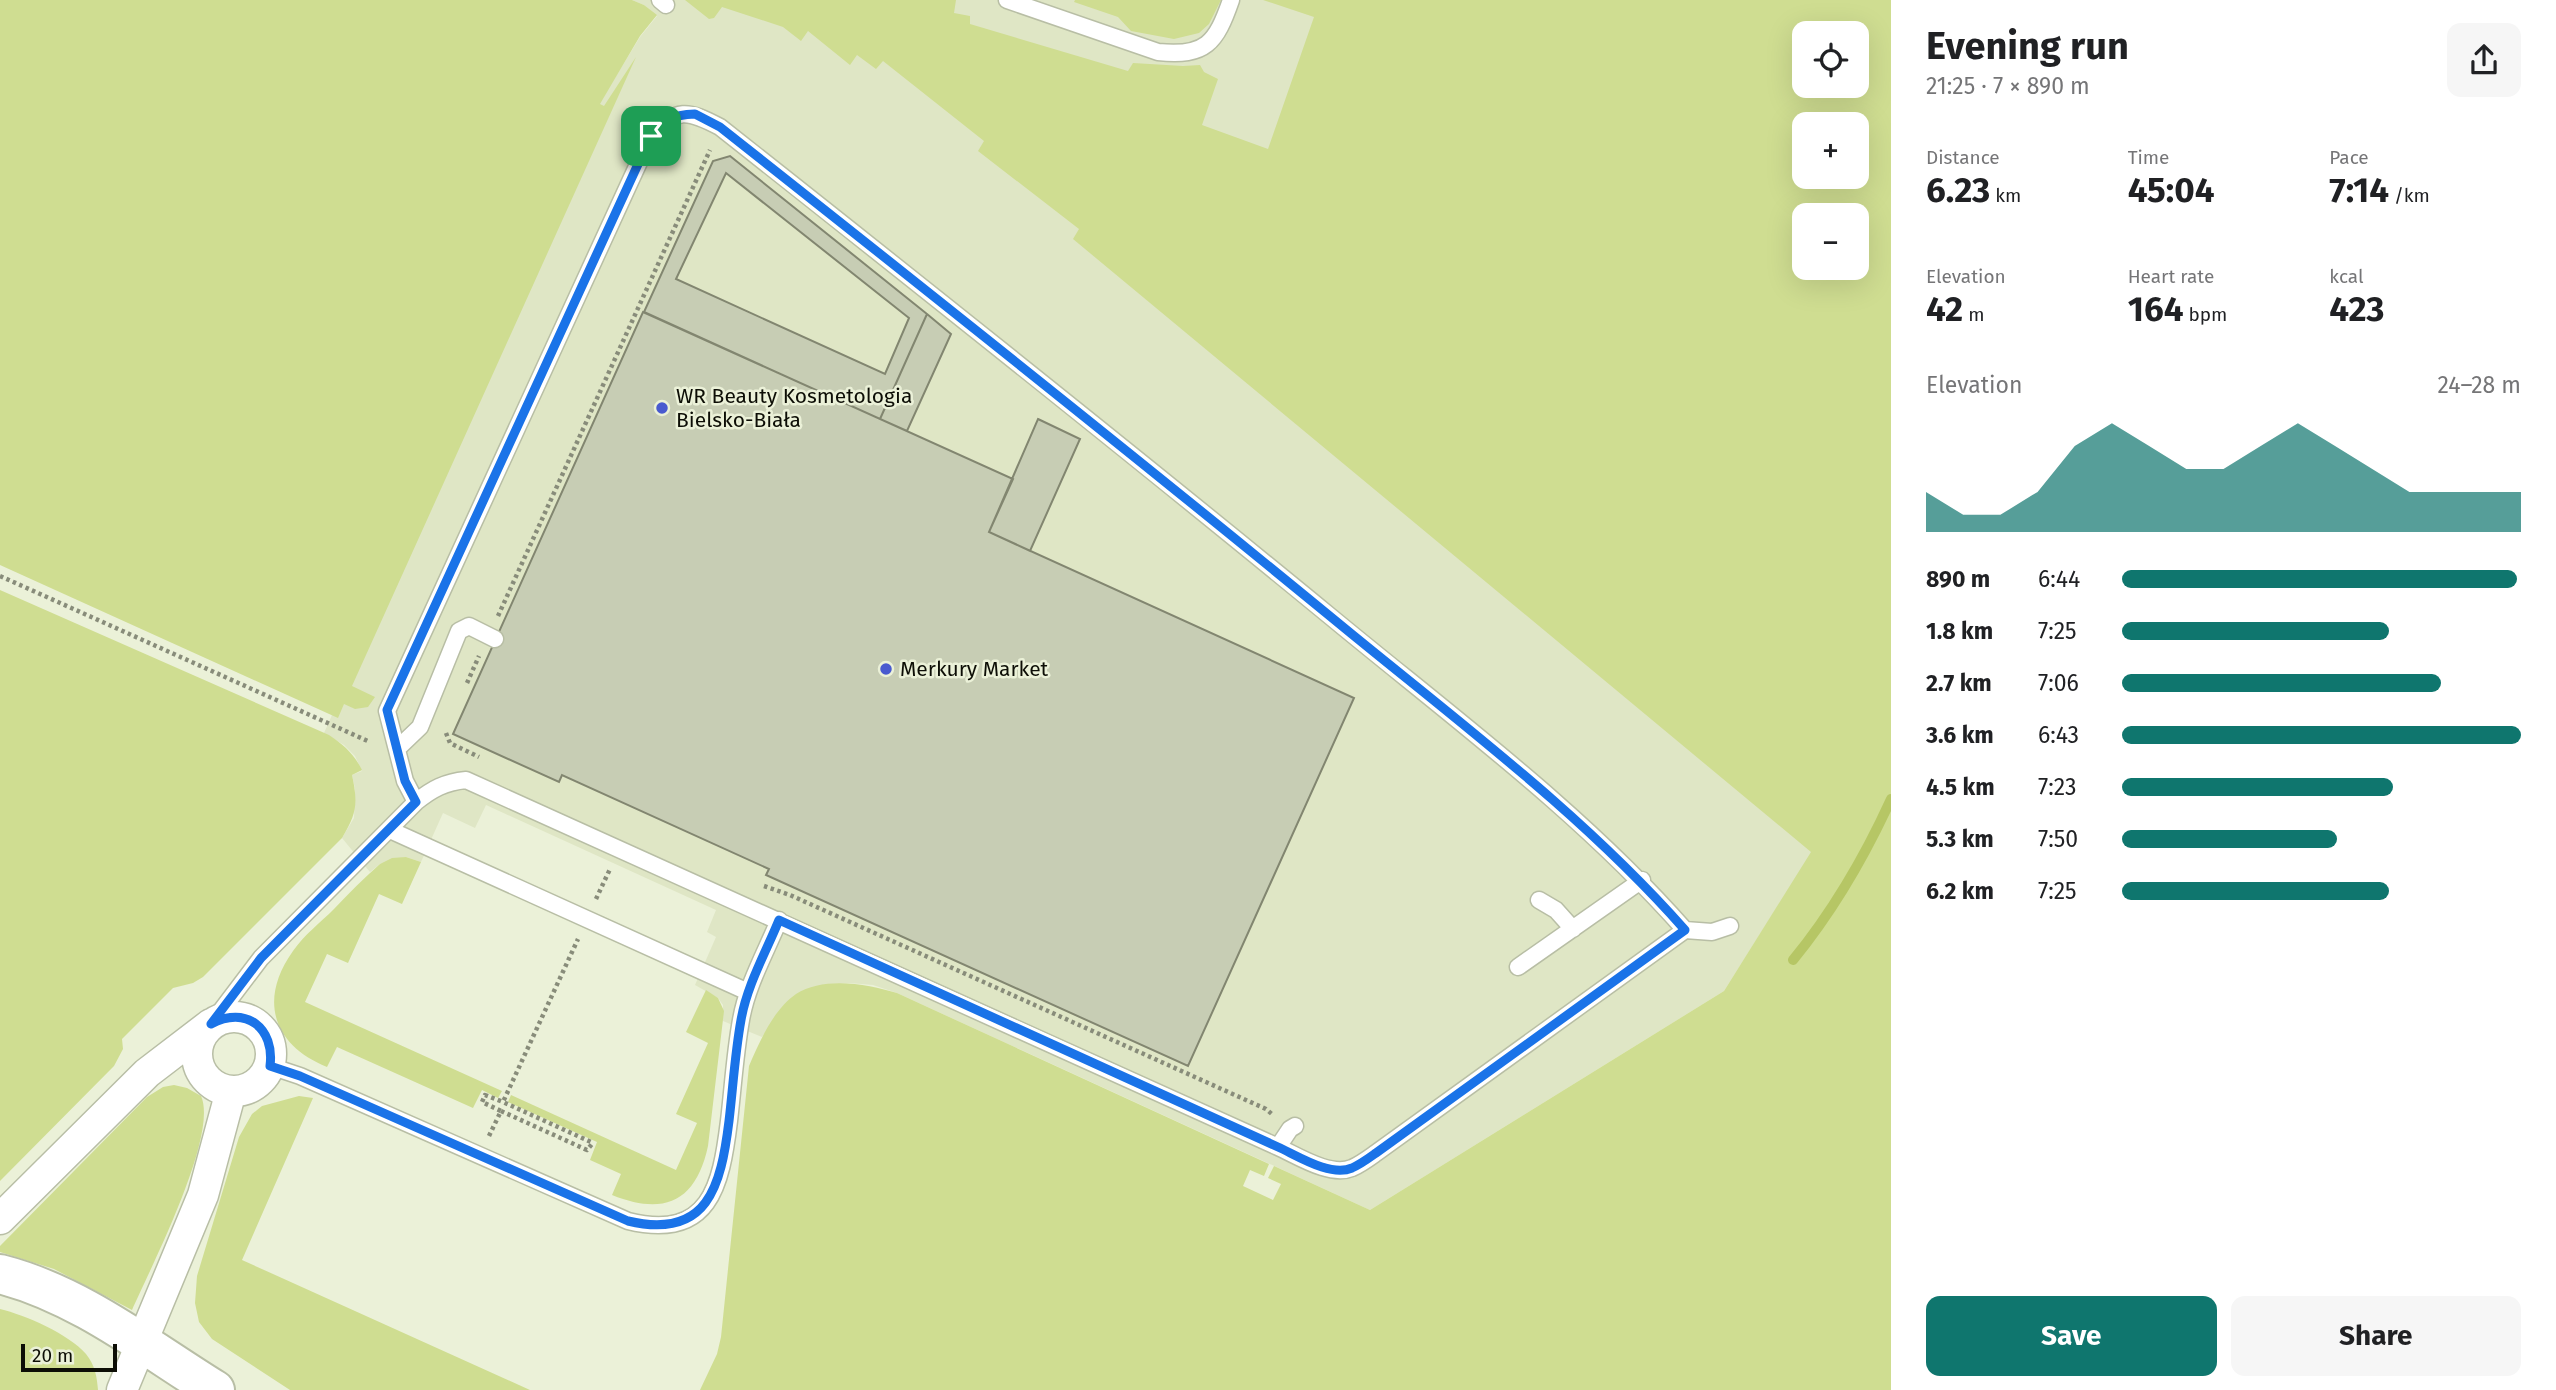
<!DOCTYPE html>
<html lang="en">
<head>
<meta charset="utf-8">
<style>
  :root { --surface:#fff; --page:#f6f6f6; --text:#202124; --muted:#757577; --accent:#0f766e }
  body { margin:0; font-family:"Fira Sans",sans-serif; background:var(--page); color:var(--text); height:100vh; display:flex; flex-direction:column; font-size:26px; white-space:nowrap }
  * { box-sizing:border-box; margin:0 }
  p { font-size:23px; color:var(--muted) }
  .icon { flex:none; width:38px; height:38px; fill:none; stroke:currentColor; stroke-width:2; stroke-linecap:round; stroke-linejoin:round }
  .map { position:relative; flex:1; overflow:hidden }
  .sheet { display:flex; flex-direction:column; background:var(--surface); width:665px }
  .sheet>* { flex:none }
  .buttons { position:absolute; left:1792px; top:21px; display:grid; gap:14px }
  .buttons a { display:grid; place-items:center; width:77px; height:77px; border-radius:14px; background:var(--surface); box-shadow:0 7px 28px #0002; font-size:35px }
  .scale { position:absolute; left:21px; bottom:18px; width:96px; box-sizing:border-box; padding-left:7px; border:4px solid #0d0e06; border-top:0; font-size:19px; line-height:24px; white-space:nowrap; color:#0d0e06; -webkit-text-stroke:5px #ebf1d8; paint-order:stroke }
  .pin { position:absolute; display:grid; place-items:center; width:60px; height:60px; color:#fff; margin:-30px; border-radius:14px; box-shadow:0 4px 10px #0006 }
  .round { display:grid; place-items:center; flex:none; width:74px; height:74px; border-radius:14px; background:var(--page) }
  .head { display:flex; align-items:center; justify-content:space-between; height:119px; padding:0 35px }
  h1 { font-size:38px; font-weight:700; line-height:52px }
  .metrics { display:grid; grid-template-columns:repeat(3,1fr); gap:10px; height:119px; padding:7px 35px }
  .metrics div { display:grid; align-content:center }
  .metrics b { font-size:35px; font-weight:700 }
  .metrics small { font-size:19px; font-weight:400 }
  .metrics p { font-size:19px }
  .chart { height:196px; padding:14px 35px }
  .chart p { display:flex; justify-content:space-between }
  .chart svg { width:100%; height:126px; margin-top:7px; fill:var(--accent); opacity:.7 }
  .primary-button { display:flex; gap:14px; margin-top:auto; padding:14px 35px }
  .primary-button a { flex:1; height:80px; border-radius:14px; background:var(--accent); color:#fff; font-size:28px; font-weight:700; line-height:80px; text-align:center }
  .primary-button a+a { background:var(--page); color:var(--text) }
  ul { padding:0 35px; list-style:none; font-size:23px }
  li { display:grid; grid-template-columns:112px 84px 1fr; align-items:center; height:52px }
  li i { height:18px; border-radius:9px; background:var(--accent) }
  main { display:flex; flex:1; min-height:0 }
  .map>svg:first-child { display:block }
  .built { fill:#dfe6c5 }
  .green { fill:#cfdd91; fill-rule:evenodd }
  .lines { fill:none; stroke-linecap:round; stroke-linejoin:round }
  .stream { stroke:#b6c665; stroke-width:10 }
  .building { fill:#c7cdb4; stroke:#828670; stroke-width:2; fill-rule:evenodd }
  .service-casing { stroke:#b8bea5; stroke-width:19 }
  .minor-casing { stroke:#b8bea5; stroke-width:33 }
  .secondary-casing { stroke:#b8bea5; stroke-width:42 }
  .path { stroke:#888c7a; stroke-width:4.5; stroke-dasharray:3.5 3.5; stroke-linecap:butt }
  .service { stroke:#fff; stroke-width:16 }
  .minor { stroke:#fff; stroke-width:30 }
  .secondary { stroke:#fff; stroke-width:38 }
  .route-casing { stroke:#fff; stroke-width:14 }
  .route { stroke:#1a73e8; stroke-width:9 }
  .poi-dot { fill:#495acf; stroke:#ebf1d8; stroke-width:2.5 }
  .labels { text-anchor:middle; stroke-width:5; stroke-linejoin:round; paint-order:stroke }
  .poi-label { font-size:21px; fill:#0d0e06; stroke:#ebf1d8; text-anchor:start }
</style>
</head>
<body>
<main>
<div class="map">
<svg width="1891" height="1390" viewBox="0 0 1891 1390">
  <rect width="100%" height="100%" fill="#ebf1d8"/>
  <!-- built -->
  <path class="built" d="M632,0h714l466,852 -88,139 -354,219 -473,-217 -24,-8 -24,-2 -28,3 -24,8 -18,18 -17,25 -39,-16v-16l-5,-7 -23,-13 21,-48 -9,-5 9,-22 -230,-105 -11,23 -32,-15 -22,49 -15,-5 -26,7 -10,8 -28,-34 12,-20 1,-29 -3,-14 10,-4 -7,-15 -11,-11 -20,-12 279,-626 -4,-3 41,-67 17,-21 -13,-11z"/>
  <!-- green -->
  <path class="green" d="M0,0h632l12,5 13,10 -17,21 -40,68 4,2 32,-49 -284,629 23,11 -7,10 -13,2 -11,-5 -6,14 -338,-153z
    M685,0h271l-2,13 16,3v8l158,47 5,-8 50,3 17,-1 4,7 14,7 -16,46 66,24 46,-132 -51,-17h628v1390h-1191l17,-36 4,-17 28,-271c11,-25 24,-56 47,-72 28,-18 72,-10 101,-1l372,171 -5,12 -14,-6 -7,16 30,14 8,-16 -13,-6 6,-12 96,44 354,-219 87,-139 -738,-613 6,-10 -101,-78 6,-10 -101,-80 -7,8 -19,-14 -7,10 -42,-34 -7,10 -18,-14 -61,-20 -8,11 -5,1zM1804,33h53v53h-53zM1804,124h53v53h-53zM1804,215h53v53h-53z
    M1075,0h146l-12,24 -10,9 -25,6 -43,-8 -13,-14 -44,-15z
    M0,590l329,145c15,10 25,19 33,35l-10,5c6,28 5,38 -10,63l-139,139 -10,6 -20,5 -51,51 1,10 -9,17 -114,115z
    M406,857l15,5 -19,42 -23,-10 -31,69 -21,-9 -22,48 197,89 -4,7 -16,-8 -9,18 -136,-61 -10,20c-54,-22 -69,-67 -34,-116 11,-16 28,-29 41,-42 15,-16 30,-31 46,-45l12,-6z
    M706,990l12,8 6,13 -16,135c-12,56 -44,70 -96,49l9,-21 -31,-14 7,-18 -89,-40 3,-7 165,75 21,-47 -21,-9 32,-71 -22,-11z
    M174,1085l13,3 14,8c18,39 -51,173 -69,214l-78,-41 -54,-17v-6l147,-149 16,-10z
    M299,1096l14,2 -71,162 288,130h-240l-78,-51 -13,-17 -4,-19 2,-27 42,-139 13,-23 10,-8z
    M0,1309c25,6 69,25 86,45 9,11 11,23 12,36h-98z"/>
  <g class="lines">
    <!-- stream -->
    <path class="stream" d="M1793,960c40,-49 72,-104 98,-161"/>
  </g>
  <!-- building -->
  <path class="building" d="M730,156l197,158 -47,105 -236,-107 69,-151zM726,173l183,145 -24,56 -209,-95z
    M643,312l370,167 -24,53 365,166 -166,368 -422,-191 3,-6 -207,-94 -3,7 -106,-48z
    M927,314l24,20 -44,97 -27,-12z
    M1038,419l42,20 -50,112 -41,-19z"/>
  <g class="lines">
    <defs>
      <path id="service" d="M660,0l6,5
        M1007,0l151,52c48,5 58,-9 73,-52
        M397,749l23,-22 39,-96 10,-5 26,13
        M416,802l-11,-21 -18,-70 264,-575c25,-29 37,-26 69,-9 205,162 409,324 611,490 121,100 250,195 354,313
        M390,830l358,162
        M1539,900l17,10 17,19
        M1518,967l124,-87
        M211,1024l50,-66 155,-156c16,-13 29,-20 50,-22l812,367 12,-18 5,-3
        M270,1066l30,10 328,145c82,20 93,-35 101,-100 4,-34 6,-68 12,-101 6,-35 25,-68 38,-100
        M1278,1147c20,9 52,30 74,21 9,-4 17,-10 24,-15l309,-223 27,2 18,-6"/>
      <path id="minor" d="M197 1054a37 37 0 1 1 74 0a37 37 0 1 1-74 0Z
        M0,1219l147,-146 64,-49
        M122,1390l81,-195 28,-104"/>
      <path id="secondary" d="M0,1274c79,20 147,74 215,116"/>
    </defs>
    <!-- service casing -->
    <use href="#service" class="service-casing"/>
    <!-- minor casing -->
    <use href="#minor" class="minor-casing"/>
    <!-- secondary casing -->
    <use href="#secondary" class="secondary-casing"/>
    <!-- path -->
    <path class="path" d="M0,576l370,166
      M498,616l212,-466
      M467,683l12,-27
      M446,733l4,10 29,14
      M764,886l26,9 476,214 7,6
      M596,899l14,-30
      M501,1111l86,39 5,-6 -1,-2 -88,-40 75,-163
      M489,1136l12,-25 -19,-9 3,-7 18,7"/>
    <!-- service -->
    <use href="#service" class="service"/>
    <!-- minor -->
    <use href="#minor" class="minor"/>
    <!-- secondary -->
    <use href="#secondary" class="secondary"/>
  </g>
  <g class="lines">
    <defs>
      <path id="route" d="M695,114l25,13c205,162 409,324 611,490 121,100 250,195 354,313l-309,223c-7,5 -15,11 -24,15 -22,9 -54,-12 -74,-21l-499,-227c-13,32 -32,65 -38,100 -6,33 -8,67 -12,101 -8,65 -21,119 -101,100l-328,-145 -30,-10c5,-38 -24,-61 -59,-42l50,-66 155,-156 -11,-21 -18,-71 264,-574c15,-18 21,-21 44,-22z"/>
    </defs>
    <!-- route casing -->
    <use href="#route" class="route-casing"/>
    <!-- route -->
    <use href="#route" class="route"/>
  </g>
  <!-- markers -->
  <g class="poi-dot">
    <circle cx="662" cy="408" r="7"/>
    <circle cx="886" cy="669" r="7"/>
  </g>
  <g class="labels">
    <!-- poi labels -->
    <g class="poi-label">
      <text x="676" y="403">WR Beauty Kosmetologia<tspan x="676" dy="24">Bielsko-Biała</tspan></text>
      <text x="900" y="676">Merkury Market</text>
    </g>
  </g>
</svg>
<div class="buttons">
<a><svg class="icon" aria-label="locate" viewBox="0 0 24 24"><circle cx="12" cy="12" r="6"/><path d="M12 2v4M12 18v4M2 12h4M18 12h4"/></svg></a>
<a>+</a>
<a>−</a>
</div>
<div class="scale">20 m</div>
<div class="pin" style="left:651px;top:136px;background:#1e9e55"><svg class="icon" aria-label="arrive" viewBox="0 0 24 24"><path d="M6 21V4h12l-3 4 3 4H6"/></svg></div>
</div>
<section class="sheet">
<div class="head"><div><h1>Evening run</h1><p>21:25 · 7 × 890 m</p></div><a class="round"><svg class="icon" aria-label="share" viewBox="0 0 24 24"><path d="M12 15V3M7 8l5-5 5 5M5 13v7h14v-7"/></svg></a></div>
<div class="metrics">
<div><p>Distance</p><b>6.23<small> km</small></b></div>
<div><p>Time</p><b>45:04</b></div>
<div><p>Pace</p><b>7:14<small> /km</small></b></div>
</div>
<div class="metrics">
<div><p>Elevation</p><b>42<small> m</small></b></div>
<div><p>Heart rate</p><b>164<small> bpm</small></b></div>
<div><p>kcal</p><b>423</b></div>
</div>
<div class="chart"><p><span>Elevation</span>24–28 m</p>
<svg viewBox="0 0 160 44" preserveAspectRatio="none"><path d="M0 44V30L10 38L20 38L30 30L40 14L50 6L60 14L70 22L80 22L90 14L100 6L110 14L120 22L130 30L140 30L150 30L160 30V44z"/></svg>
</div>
<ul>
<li><b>890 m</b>6:44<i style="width:99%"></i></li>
<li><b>1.8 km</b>7:25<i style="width:67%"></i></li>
<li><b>2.7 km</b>7:06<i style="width:80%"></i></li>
<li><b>3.6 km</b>6:43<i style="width:100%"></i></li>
<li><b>4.5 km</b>7:23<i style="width:68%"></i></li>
<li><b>5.3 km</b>7:50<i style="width:54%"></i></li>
<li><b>6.2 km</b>7:25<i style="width:67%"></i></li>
</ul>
<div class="primary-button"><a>Save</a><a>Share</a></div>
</section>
</main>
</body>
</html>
